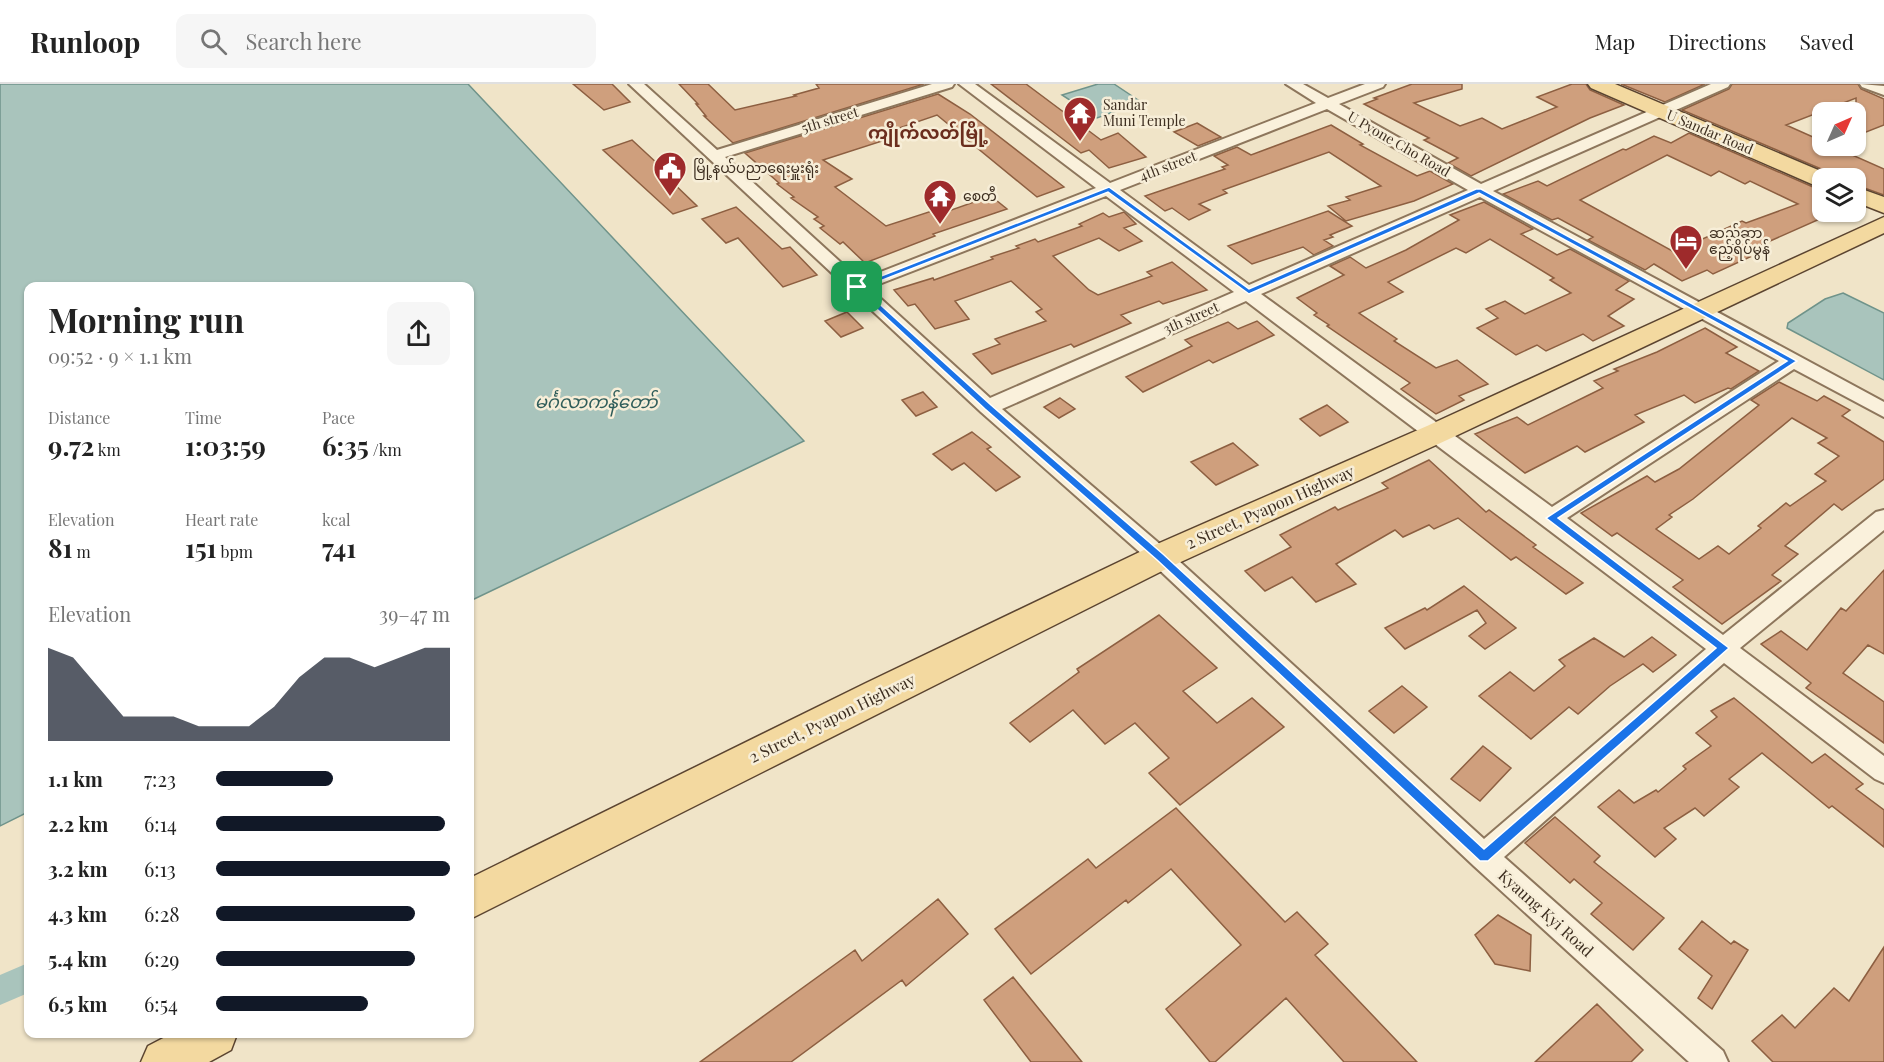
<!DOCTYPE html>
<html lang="en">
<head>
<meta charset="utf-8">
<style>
  :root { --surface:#fff; --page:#f6f6f6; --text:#222; --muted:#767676; --line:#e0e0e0; --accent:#111827 }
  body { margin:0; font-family:"Playfair Display","Noto Sans Myanmar",serif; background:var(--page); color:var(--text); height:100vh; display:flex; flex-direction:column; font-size:22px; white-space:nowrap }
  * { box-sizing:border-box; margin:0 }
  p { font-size:20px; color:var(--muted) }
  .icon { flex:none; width:33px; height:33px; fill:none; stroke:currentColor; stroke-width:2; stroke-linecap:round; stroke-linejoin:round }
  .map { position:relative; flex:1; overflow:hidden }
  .drawer { position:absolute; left:24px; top:198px; width:450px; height:756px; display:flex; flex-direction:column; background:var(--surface); border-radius:12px; box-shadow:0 2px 4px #0004 }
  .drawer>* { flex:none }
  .needle { width:39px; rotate:45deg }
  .controls { position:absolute; left:1812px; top:18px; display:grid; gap:12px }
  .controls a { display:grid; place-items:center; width:54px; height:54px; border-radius:12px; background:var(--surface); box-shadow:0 2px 4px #0004; font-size:30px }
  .pin { position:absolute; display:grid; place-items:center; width:51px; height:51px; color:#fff; margin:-26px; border-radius:12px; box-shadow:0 3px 9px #0006 }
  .round { display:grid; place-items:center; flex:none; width:63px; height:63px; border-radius:12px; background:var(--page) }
  .head { display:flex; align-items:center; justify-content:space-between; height:102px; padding:0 24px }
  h1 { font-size:33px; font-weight:700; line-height:45px }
  .figures { display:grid; grid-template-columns:repeat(3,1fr); gap:9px; height:102px; padding:6px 24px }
  .figures div { display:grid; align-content:center }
  .figures b { font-size:26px; font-weight:700 }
  .figures small { font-size:16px; font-weight:400 }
  .figures p { font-size:16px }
  .chart { height:168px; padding:12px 24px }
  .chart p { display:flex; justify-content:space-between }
  .chart svg { width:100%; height:108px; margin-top:6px; fill:var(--accent); opacity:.7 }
  ul { padding:0 24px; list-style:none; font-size:20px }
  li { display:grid; grid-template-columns:96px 72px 1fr; align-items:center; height:45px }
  li i { height:15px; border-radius:8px; background:var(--accent) }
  header { display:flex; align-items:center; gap:36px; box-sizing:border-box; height:84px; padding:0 30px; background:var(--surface); border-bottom:2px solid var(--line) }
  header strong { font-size:28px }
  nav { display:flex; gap:33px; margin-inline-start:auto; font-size:21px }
  .search { width:420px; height:54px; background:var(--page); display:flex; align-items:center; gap:15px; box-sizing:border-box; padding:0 21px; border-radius:12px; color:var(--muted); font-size:22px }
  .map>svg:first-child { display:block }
  .water { fill:#a9c4bc; stroke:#6f938a; stroke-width:1.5 }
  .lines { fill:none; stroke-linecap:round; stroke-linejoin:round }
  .canal { fill:#a9c4bc; fill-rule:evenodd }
  .building { fill:#cf9f7d; stroke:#8d5f41; stroke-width:1.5; fill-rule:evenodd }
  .street-casing { stroke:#8d765c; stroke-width:4 }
  .primary-casing { stroke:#5b4430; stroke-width:3 }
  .street { fill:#faf1dc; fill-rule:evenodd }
  .primary { fill:#f3d9a0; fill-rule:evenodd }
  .route { fill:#1a73e8; stroke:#fff; stroke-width:1.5; fill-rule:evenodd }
  .labels { text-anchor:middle; stroke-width:5; stroke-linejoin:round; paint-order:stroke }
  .far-poi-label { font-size:14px; fill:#3d2e20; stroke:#f7eed8; text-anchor:start }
  .far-street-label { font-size:14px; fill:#3d2e20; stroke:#f7eed8 }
  .street-label { font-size:16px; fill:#3d2e20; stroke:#f7eed8 }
  .far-district-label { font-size:18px; font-weight:bold; fill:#6b2e1e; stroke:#f7eed8 }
  .water-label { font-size:18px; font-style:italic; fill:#2f5d5a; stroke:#f7eed8 }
</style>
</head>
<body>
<header>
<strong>Runloop</strong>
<div class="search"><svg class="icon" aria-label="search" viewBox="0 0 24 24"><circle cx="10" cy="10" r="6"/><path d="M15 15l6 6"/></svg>Search here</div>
<nav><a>Map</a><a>Directions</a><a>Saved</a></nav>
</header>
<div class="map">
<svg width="1884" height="978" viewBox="0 0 1884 978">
  <rect width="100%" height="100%" fill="#f0e4c8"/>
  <!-- water -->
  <path class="water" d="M0,0h468l336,357 -334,160v-315h-442v526l-28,14z
    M1098,0h16l27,18 -44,16 -35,-23z
    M1843,209l41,20v67l-97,-52 1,-5 37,-24z"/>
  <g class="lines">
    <!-- canal -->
    <path class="canal" d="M28,879v30l-28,12v-30z"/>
  </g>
  <!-- building -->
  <path class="building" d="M573,0h39l18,18 -26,8z
    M679,0h29l27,26 61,-14 -2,-1 25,-7 -3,-4h108l-191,59 -29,-27h2l-10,-12h2z
    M991,0h35l75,56 17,-7 28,24 -37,11 -20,-18 -8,3z
    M1412,0h50v5l-48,14 46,23 22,-8 20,11 55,-22 -20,-10 35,-13h14l4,6 34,15 -34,13 -119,58 -23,-13 10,-5 -34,-18 5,-2 -65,-34 13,-5 -3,-1z
    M1621,0h84l-40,18z
    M1732,0h126l3,5 23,10v26l-28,11v-38l-70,27 36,16v5h10l52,23v26l-28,-10v-7h-22l-3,-5 -149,-63 47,-21z
    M938,10l32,20 94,73 -27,10 -100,-82 -38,13 5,6 -81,26 29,19 -17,8 51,39 52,-17 5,4 48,-17 16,13 -74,25 2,2 -70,27 -22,-21 -3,2 -20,-16 4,-2 -10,-7 4,-2 -27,-19 3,-1 -17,-13 2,-1 -34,-30z
    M1197,39l24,14 -23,9 -24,-14z
    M1331,41l32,19 -3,1 57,31 13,-5 23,13 -39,17 -68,20 -18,-15 22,-6 -4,-3 35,-11 -52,-34 -106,38 4,3 -28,11 11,6 -21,10 -17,-12 -7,3 -20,-15 80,-27 -3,-2 6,-2 -14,-9 23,-9 14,8z
    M1689,49l124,54 9,2v29l-79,35 7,4 -37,17 -6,-4 -25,11 -28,-17 -9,6 -57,-30 5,-3 -35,-19 -6,2 -49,-26 35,-13 9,5 76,-37 3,1 28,-14 17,7zM1667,71l44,21 8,-5 26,13 5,-3 48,23 -52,19 -4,-2 -68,31 -94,-52z
    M632,56l41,38 -4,1 28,27 -24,8 -70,-64z
    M1484,118l49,27 -12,5 36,21 13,-6 59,32 -13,9 18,9 -26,17 16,10 -31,15 -10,-7 -37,17 -9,-6 -21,10 -39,-27 21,-10 -12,-9 19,-8 20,13 46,-21 -21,-13 4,-2 -64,-39 -24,14 -10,-5 -68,34 15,10 -44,21 38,26 -3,2 42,27 21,-8 31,24 -29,12 5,4 -28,14 -35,-25 9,-6 -83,-57 2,-1 -15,-10 3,-2 -20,-15 47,-23 -14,-9 20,-9 16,11 40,-18 53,-30 -9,-5z
    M736,123l46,42 8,-2 27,28 -34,12 -45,-49 -12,5 -24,-24z
    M1328,127l24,15 -22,9 3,2 -9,3 9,6 -19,9 -11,-8 -51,17 -24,-18z
    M1124,128l12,12 -12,4 18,13 -23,10 -20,-13 -46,18 36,34 9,5 54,-19 -5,-4 25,-10 35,28 -44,14 -4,-3 -38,14 10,8 -57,24 -3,-3 -79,30 -19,-20 27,-10 -5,-5 51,-18 -10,-9 6,-3 -31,-28 -56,20 14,18 -34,10 -20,-25 -7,2 -14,-16 39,-12 1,2 59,-21 -2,-2 28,-9 -3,-2 19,-7 3,3 44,-16 -3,-2 24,-11 6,4z
    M847,228l16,16 -22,9 -16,-16z
    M1257,237l17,14 -61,28 -4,-3 -66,32 -17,-15 66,-31 -7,-6 43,-18 10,7z
    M1705,244l32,19 -11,6 33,18 -28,18 -3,-1 -33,15 -11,-8 -49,20 9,7 -59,30 -8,-6 -52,27 -50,-39 42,-17 11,8 75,-37 -9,-7 24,-10 -4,-2 43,-17z
    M1779,298l38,19 7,-5 26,14 -8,6 42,26v37l-42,31 -8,-6 -49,42 13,8 -26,21 9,6 -59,43 -49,-37 10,-7 -66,-47 -5,3 -31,-23 66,-37 8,6 24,-13 80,-64 -8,-5zM1792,334l35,20 -9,5 21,13 -24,18 11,7 -36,25 -4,-3 -28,23 3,2 -32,26 -11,-8 -19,13 -43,-30 16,-12 -3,-2 24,-16z
    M923,308l14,15 -21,9 -14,-16z
    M1060,314l15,11 -16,9 -15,-11z
    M1327,321l21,17 -28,14 -20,-17z
    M972,348l19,15 -4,2 33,28 -24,14 -32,-28 -12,7 -19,-16z
    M1233,359l25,22 -42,20 -25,-23z
    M1429,376l57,52 3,-2 47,35 -3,2 50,36 -17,11 -50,-37 -5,3 -53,-42 -24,11 -5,-4 -26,12 -8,-7 -59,34 20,20 -40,18 -24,-25 -27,14 -20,-20 46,-24 -11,-12 55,-28 3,3 50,-22 -6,-5z
    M1884,486v84l-16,-9 -25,28 41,29v41l-78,-55 5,-5 -50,-39 20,-13 26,19 34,-42 5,3z
    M1464,502l52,42 -31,21 -16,-13 17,-13 -9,-13 -72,39 -20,-21 40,-20 2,2z
    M1159,531l58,53 -34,23 34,32 35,-25 32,29 -104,78 -31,-32 20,-15 -34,-35 -30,21 -32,-34 -43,32 -20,-19 69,-51 -2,-3z
    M1652,553l24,18 -23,17 -10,-8 -33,22 -32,28 -9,-7 -38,32 -52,-43 31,-24 24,19 31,-25 -6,-6 35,-22 30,19z
    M1402,602l25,21 -33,26 -25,-22z
    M1734,614l78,65 13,-9 38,30 -7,5 28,21v37l-52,-41 -3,2 -67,-55 -33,26 10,8 -35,29 -9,-8 -31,20 12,11 -21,18 -57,-50 21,-17 15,13 22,-13 2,2 28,-23 -3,-3 28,-20 -15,-13 21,-16 -6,-6z
    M1483,662l28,22 -31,33 -29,-22z
    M1176,724l109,114 12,-10 31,32 -13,11 102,107h-73l-58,-64 -71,64h-5l-44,-53 75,-64 -70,-76 -43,34 -2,-3 -95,74 -36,-45 93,-70 8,9z
    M1555,733l45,39 -6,6 70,56 -31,32 -42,-36 11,-11 -28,-24 -4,4 -45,-40z
    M938,815l30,35 -62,52 -4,-6 -111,82h-91l155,-112 7,11z
    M1498,831l33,20 -1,36 -35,-7 -20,-29z
    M1702,837l29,23 3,-3 14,9 -36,59 -14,-11 14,-22 -33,-27z
    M1884,863v115h-111l-21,-21 30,-26 13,13 39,-40 15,13z
    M1013,893l69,85h-51l-47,-62z
    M1597,920l46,46 -12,12h-96z"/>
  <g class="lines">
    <defs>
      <path id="street" d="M629,0h15l73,66 215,-66h22l-2,3 -227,70 135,123 236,-92 -137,-104h16l135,99 206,-80 -30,-19h17l25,14 37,-14h20l-2,3 -44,17 142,80 230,-100h19l-2,3 -235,104 391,211v15l-90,-48 -227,149 156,117 153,-123 8,-2v20l-144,118 144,108v27l-9,-4 -151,-116 -220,194 219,194 5,11h-39l-215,-196 -322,-303 -171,-151zM1327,25l141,81 -219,95 -129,-95zM1106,112l128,96 -244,106 -121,-110zM1480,113l299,164 -227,146 -291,-213zM1246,217l460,348 -222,190 -316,-288 -166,-142z
        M1860,0l24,2v9l-22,-8z"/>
      <path id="primary" d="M1588,0h27l215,91 2,3h-10v9l-8,-2 -223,-97z
        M1856,103l28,10v16l-28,-11z
        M1884,133v16l-437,207 -275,126 -702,353v-41l396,-195 282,-135 279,-122z
        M171,950h66l-6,16 -22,12h-68l7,-16z"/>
    </defs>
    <!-- street casing -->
    <use href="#street" class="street-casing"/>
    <!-- primary casing -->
    <use href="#primary" class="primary-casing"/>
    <!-- street -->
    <use href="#street" class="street"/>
    <!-- primary -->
    <use href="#primary" class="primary"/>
  </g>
  <!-- route -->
  <path class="route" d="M1109,103l140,102 227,-100h5l316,172 -239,157 171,130 -241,213h-8l-323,-301 -172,-151 -132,-122zM1108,108l141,102 230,-101 308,168 -241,157 170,130 -232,201 -321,-295 -172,-149 -129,-117z"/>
  <!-- icons -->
  <defs>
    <symbol id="temple-pin" viewBox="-11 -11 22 30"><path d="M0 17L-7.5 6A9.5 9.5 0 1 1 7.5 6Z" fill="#9e2a2b" stroke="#f7eed8"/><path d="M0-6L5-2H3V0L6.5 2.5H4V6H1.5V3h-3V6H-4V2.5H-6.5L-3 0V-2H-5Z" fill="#fff"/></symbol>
    <symbol id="civic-pin" viewBox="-11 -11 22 30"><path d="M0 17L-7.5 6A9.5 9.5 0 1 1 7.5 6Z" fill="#9e2a2b" stroke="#f7eed8"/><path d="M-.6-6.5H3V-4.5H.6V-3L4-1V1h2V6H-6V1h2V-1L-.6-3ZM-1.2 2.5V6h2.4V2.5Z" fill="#fff"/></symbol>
    <symbol id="hotel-pin" viewBox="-11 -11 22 30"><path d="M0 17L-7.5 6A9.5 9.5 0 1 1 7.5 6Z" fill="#9e2a2b" stroke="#f7eed8"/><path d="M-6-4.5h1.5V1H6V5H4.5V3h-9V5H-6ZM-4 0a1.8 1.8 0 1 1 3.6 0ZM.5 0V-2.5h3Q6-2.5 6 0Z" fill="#fff"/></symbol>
  </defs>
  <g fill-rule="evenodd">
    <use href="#temple-pin" x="1061" y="10" width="38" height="52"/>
    <use href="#civic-pin" x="651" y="65" width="38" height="52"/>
    <use href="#temple-pin" x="921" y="93" width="38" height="52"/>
    <use href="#hotel-pin" x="1667" y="138" width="38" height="52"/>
  </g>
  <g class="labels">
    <!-- far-poi labels -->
    <g class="far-poi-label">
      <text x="1103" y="26">Sandar<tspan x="1103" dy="16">Muni Temple</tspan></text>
      <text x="693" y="89">မြို့နယ်ပညာရေးမှူးရုံး</text>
      <text x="963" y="117">စေတီ</text>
      <text x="1709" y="154">ဆည်ဆာ<tspan x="1709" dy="16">ဧည့်ရိပ်မွန်</tspan></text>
    </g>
    <!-- far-street labels -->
    <g class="far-street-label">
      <text transform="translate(830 36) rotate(-17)" y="5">5th street</text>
      <text transform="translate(1710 48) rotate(23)" y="5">U Sandar Road</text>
      <text transform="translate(1399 60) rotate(30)" y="5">U Pyone Cho Road</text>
      <text transform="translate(1168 82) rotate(-21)" y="5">4th street</text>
      <text transform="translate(1191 234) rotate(-24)" y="5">3th street</text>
    </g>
    <!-- street labels -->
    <g class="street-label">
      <text transform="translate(1270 423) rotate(-24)" y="6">2 Street, Pyapon Highway</text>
      <text transform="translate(832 634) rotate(-26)" y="6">2 Street, Pyapon Highway</text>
      <text transform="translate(1546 829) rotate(42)" y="6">Kyaung Kyi Road</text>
    </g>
    <!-- far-district labels -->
    <g class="far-district-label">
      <text x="928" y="55">ကျိုက်လတ်မြို့</text>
    </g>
    <!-- water labels -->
    <g class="water-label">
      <text x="596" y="324">မင်္ဂလာကန်တော်</text>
    </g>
  </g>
</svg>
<div class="controls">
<a><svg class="needle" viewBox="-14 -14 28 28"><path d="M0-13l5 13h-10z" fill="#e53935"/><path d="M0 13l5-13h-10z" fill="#767676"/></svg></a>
<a><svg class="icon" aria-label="layers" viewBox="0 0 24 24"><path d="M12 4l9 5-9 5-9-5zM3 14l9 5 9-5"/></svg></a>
</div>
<div class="pin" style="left:857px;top:203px;background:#1e9e55"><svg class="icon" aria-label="arrive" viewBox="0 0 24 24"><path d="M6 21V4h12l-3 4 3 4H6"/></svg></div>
<section class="drawer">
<div class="head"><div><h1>Morning run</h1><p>09:52 · 9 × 1.1 km</p></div><a class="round"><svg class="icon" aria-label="share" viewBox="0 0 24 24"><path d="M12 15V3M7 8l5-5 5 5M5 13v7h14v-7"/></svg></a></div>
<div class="figures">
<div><p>Distance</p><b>9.72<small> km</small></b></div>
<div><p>Time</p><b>1:03:59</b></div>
<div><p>Pace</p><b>6:35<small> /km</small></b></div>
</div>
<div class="figures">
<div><p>Elevation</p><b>81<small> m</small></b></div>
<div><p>Heart rate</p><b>151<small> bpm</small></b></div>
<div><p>kcal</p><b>741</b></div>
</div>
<div class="chart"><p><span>Elevation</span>39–47 m</p>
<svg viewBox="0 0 160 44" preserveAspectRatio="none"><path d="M0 44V6L10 10L20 22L30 34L40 34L50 34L60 38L70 38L80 38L90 30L100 18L110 10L120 10L130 14L140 10L150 6L160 6V44z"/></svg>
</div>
<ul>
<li><b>1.1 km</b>7:23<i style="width:50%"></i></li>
<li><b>2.2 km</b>6:14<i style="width:98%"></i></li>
<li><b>3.2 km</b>6:13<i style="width:100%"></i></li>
<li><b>4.3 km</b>6:28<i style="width:85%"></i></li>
<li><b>5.4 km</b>6:29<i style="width:85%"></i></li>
<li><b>6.5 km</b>6:54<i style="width:65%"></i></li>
</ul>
</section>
</div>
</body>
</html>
